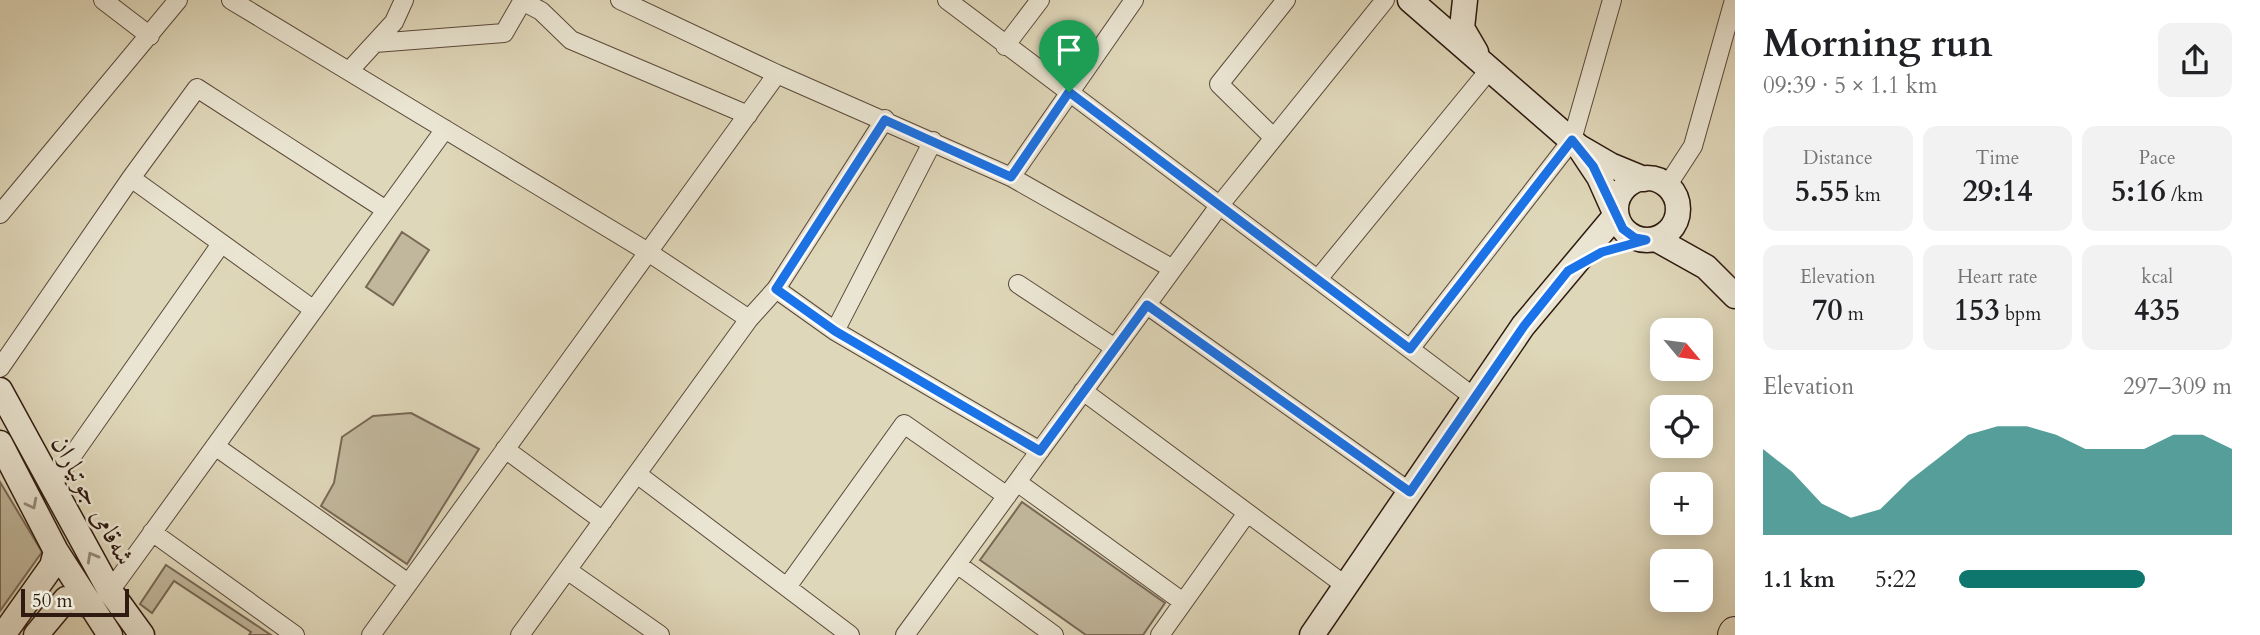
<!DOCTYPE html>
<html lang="en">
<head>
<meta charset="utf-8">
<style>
  :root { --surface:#fff; --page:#f2f2f2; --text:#202124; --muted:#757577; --accent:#0f766e }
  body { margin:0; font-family:Cardo,Amiri,serif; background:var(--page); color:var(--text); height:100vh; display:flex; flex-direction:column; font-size:26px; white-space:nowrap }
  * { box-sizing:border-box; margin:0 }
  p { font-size:23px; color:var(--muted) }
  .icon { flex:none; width:38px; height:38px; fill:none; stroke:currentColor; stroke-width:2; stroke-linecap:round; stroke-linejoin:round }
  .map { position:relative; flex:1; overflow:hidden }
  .drawer { display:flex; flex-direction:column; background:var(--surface); width:525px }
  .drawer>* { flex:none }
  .needle { width:46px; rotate:119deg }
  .tools { position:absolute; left:1650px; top:318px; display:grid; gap:14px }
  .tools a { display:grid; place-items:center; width:63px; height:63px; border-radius:14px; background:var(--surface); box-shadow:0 4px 18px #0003; font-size:35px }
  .scale { position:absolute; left:21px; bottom:18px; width:108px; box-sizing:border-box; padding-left:7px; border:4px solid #2e1a10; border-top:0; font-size:19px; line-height:24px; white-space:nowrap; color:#2e1a10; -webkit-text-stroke:5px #eae5d2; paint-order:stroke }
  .pin { position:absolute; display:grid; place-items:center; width:60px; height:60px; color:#fff; margin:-72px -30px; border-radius:50% 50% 50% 0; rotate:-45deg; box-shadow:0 0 7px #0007 }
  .pin .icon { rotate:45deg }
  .round { display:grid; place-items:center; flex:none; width:74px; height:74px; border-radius:14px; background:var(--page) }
  .overview { display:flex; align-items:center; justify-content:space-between; height:119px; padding:0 28px }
  h1 { font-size:38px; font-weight:700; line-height:52px }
  .figures { display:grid; grid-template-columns:repeat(3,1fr); gap:10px; height:119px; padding:7px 28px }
  .figures div { display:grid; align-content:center; border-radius:14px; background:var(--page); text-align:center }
  .figures b { font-size:30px; font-weight:700 }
  .figures small { font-size:19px; font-weight:400 }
  .figures p { font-size:19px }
  .chart { height:196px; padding:14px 28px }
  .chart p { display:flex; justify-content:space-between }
  .chart svg { width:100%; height:126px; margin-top:7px; fill:var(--accent); opacity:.7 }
  ul { padding:0 28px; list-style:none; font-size:23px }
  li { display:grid; grid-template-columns:112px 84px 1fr; align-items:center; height:52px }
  li i { height:18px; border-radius:9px; background:var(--accent) }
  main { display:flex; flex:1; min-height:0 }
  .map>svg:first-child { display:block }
  .green { fill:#c1b79c; stroke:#786856; stroke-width:2 }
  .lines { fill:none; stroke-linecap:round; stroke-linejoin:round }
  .street-casing { stroke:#5a493a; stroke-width:20 }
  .secondary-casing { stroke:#2e1a10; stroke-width:27 }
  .highway-casing { stroke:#2e1a10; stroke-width:34 }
  .street { stroke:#eae5d2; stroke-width:18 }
  .secondary { stroke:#eae5d2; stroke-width:24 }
  .highway { stroke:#dfd7b9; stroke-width:32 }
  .oneway { stroke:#958a7b }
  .route-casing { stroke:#fff; stroke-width:14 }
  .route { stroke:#1a73e8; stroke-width:9 }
  .labels { text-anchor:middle; stroke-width:5; stroke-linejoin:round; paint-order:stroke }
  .street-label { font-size:26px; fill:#2e1a10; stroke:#eae5d2 }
</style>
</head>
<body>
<main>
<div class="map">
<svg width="1735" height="635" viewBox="0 0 1735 635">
  <rect width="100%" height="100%" fill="#dfd7b9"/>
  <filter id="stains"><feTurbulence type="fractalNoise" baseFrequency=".00286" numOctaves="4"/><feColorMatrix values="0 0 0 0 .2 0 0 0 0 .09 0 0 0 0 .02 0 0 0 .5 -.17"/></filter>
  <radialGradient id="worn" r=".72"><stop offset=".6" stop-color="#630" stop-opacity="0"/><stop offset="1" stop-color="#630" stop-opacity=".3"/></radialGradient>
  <!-- green -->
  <path class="green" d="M402,232l27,18 -36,55 -27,-18z
    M411,413l68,36 -72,115 -86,-58 13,-23 8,-46 31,-21z
    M0,482l42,70 -42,59z
    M1022,502l143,101 -22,32h-57l-106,-75z
    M166,565l105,70h-22l2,-3 -77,-51 -22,32 -12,-9z"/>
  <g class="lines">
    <defs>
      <path id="street" d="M103,0l47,36
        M231,0l417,252 101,67
        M620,0l157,74 234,103 162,92
        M947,0l528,398
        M522,1l19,10 30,29 177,75
        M375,43l129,-10 19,-33
        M1005,46l35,-46
        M349,71l45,-49 10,-22
        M1274,138l-55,-54 67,-84
        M1011,177l123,-177
        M131,178l183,132
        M1667,186l26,-40 41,-146
        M0,214l178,-214
        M1318,279l172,-210
        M1018,284l97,64
        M776,289l59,42 205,120
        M1147,305l263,187
        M835,331l98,-190
        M1410,349l162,-209 40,-140
        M0,368l131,-190 66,-90 189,122
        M1083,391l263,195
        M215,446l193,137
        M505,449l98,72
        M637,474l213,161
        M1017,482l166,120
        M51,486l170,-242
        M152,532l143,103
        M957,564l97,71
        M567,570l93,65
        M787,587l117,-163 103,72
        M110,591l335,-462
        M371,635l406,-561
        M520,635l229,-316 27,-30 109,-170
        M905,635l314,-429 166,-206
        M1160,635l87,-122"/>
      <path id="secondary" d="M1410,0l169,147 31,18 34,14
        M1465,0l-3,28 14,24
        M1616 209a31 31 0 1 1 62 0a31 31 0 1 1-62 0Z
        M1656,239l50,28 29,29
        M0,390l110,201 32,44
        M0,443l56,108 54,84
        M3,635l49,-69 4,-15
        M36,635l30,-36 22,6
        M1312,635l211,-309 93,-111 -17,-38 -20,-30"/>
      <path id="highway" d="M1734,635l1,-2"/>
    </defs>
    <!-- street casing -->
    <use href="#street" class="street-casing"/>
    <!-- secondary casing -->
    <use href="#secondary" class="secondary-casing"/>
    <!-- highway casing -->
    <use href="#highway" class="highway-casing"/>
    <!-- street -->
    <use href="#street" class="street"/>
    <!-- secondary -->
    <use href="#secondary" class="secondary"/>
    <!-- highway -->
    <use href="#highway" class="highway"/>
  </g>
  <!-- one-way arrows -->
  <defs><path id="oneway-chevron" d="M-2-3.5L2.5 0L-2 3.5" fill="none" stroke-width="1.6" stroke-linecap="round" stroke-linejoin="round" transform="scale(1.75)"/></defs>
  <g class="oneway">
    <use href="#oneway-chevron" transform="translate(32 504) rotate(63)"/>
    <use href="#oneway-chevron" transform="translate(92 557) rotate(-119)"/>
  </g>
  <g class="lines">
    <defs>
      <path id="route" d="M1069,92l341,257 162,-209 21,26 30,63 12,9 11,2 -44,12 -34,19 -44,55 -114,166 -263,-187 -107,146 -205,-120 -59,-42 109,-169 126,57z"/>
    </defs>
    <!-- route casing -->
    <use href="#route" class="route-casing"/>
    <!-- route -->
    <use href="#route" class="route"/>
  </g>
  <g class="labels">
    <!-- street labels -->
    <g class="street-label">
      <text transform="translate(93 500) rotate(61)" y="9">شەقامی جوتیاران</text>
    </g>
  </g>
  <rect width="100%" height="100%" filter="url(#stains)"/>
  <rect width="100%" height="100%" fill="url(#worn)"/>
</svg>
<div class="tools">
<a><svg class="needle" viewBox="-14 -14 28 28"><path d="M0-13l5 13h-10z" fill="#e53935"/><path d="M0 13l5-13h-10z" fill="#757577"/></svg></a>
<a><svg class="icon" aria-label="locate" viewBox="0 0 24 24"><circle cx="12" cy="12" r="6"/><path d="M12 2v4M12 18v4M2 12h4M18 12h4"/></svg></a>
<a>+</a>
<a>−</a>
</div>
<div class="scale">50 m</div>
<div class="pin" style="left:1069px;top:92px;background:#1e9e55"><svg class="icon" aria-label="arrive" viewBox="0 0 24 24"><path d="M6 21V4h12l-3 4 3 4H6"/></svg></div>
</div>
<section class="drawer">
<div class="overview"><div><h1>Morning run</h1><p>09:39 · 5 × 1.1 km</p></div><a class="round"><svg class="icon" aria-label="share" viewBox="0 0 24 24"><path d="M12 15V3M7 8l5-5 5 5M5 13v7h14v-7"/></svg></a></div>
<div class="figures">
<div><p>Distance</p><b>5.55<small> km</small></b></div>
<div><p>Time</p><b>29:14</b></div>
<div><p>Pace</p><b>5:16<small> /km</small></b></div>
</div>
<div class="figures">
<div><p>Elevation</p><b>70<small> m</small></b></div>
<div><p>Heart rate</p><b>153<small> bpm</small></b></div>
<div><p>kcal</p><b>435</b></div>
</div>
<div class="chart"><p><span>Elevation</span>297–309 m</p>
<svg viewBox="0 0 160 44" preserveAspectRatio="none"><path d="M0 44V14L10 22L20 33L30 38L40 35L50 25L60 17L70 9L80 6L90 6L100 9L110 14L120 14L130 14L140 9L150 9L160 14V44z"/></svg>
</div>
<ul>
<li><b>1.1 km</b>5:22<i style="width:68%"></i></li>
</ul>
</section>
</main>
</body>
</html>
